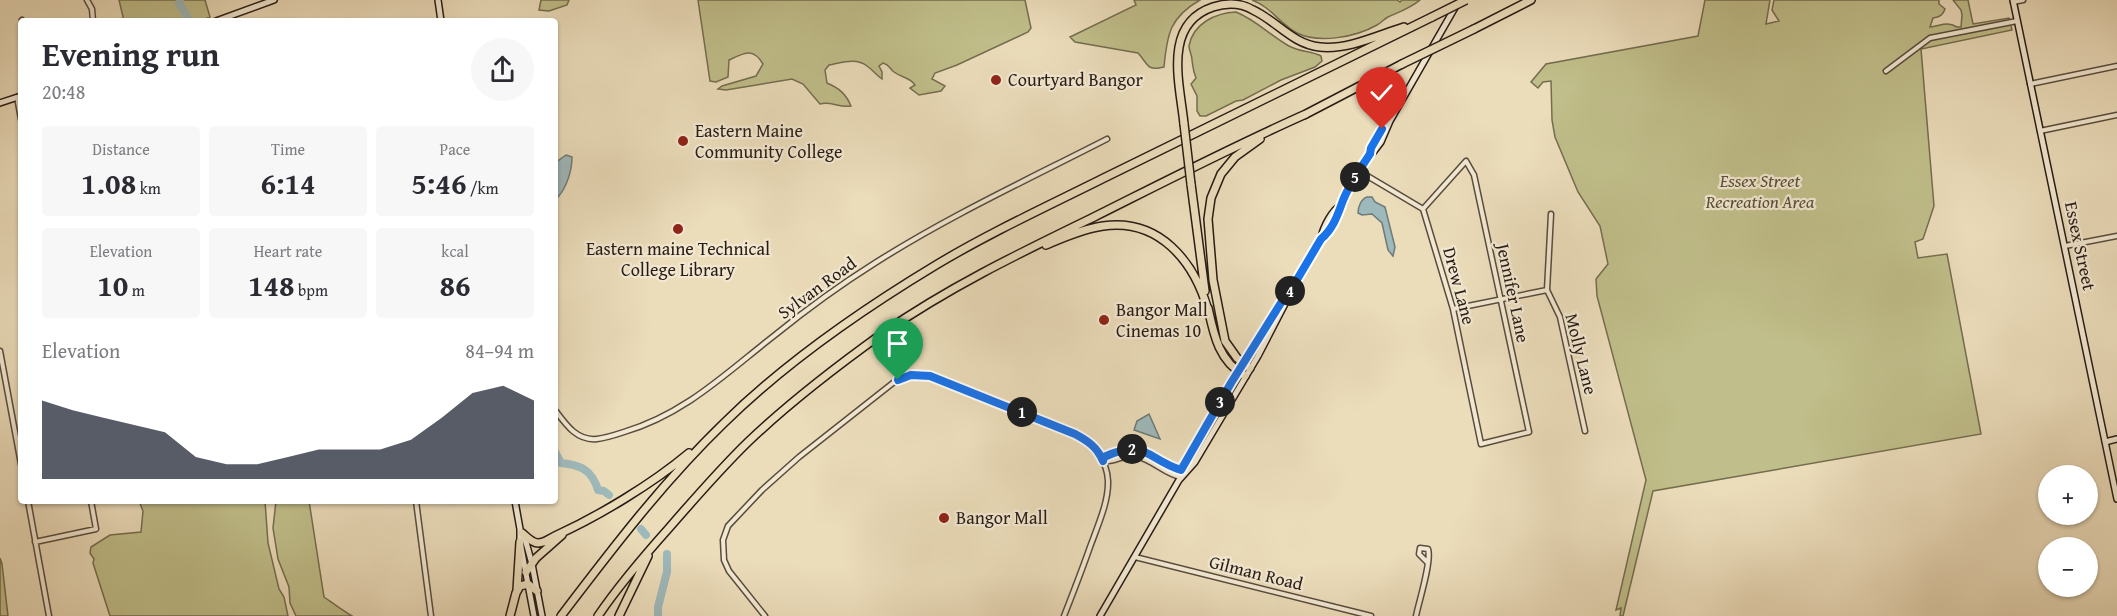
<!DOCTYPE html>
<html lang="en">
<head>
<meta charset="utf-8">
<style>
  :root { --surface:#fff; --page:#f7f7f7; --text:#2b2b33; --muted:#7c7c81; --accent:#111827 }
  body { margin:0; font-family:"Gentium Book Plus",serif; background:var(--page); color:var(--text); height:100vh; display:flex; flex-direction:column; font-size:22px; white-space:nowrap }
  * { box-sizing:border-box; margin:0 }
  p { font-size:20px; color:var(--muted) }
  .icon { flex:none; width:33px; height:33px; fill:none; stroke:currentColor; stroke-width:2; stroke-linecap:round; stroke-linejoin:round }
  .map { position:relative; flex:1; overflow:hidden }
  .sheet { position:absolute; left:18px; top:18px; width:540px; height:486px; display:flex; flex-direction:column; background:var(--surface); border-radius:6px; box-shadow:0 2px 4px #0004 }
  .sheet>* { flex:none }
  .controls { position:absolute; left:2038px; top:465px; display:grid; gap:12px }
  .controls a { display:grid; place-items:center; width:60px; height:60px; border-radius:50%; background:var(--surface); box-shadow:0 2px 4px #0004; font-size:30px }
  .pin { position:absolute; display:grid; place-items:center; width:51px; height:51px; color:#fff; margin:-62px -26px; border-radius:50% 50% 50% 0; rotate:-45deg; box-shadow:0 0 6px #0007 }
  .pin .icon { rotate:45deg }
  .km { position:absolute; width:30px; height:30px; margin:-15px; border-radius:50%; background:#222; color:#fff; font-size:16px; line-height:30px; text-align:center }
  .round { display:grid; place-items:center; flex:none; width:63px; height:63px; border-radius:32px; background:var(--page) }
  .overview { display:flex; align-items:center; justify-content:space-between; height:102px; padding:0 24px }
  h1 { font-size:33px; font-weight:600; line-height:45px }
  .stats { display:grid; grid-template-columns:repeat(3,1fr); gap:9px; height:102px; padding:6px 24px }
  .stats div { display:grid; align-content:center; border-radius:6px; background:var(--page); text-align:center }
  .stats b { font-size:30px; font-weight:600 }
  .stats small { font-size:16px; font-weight:400 }
  .stats p { font-size:16px }
  .chart { height:168px; padding:12px 24px }
  .chart p { display:flex; justify-content:space-between }
  .chart svg { width:100%; height:108px; margin-top:6px; fill:var(--accent); opacity:.7 }
  .map>svg:first-child { display:block }
  .green { fill:#c0be8a; stroke:#746d4f; stroke-width:1.5 }
  .water { fill:#9eb9bb; stroke:#6e7a78; stroke-width:1.5 }
  .lines { fill:none; stroke-linecap:round; stroke-linejoin:round }
  .river { stroke:#9eb9bb; stroke-width:8 }
  .street-casing { stroke:#584c3e; stroke-width:7 }
  .secondary-casing { stroke:#271c14; stroke-width:8 }
  .highway-casing { stroke:#271c14; stroke-width:10 }
  .street { stroke:#f2e8d2; stroke-width:4 }
  .secondary { stroke:#f2e8d2; stroke-width:5 }
  .highway { stroke:#ebdcba; stroke-width:7 }
  .highway-bridge-casing { stroke:#271c14; stroke-width:10; stroke-linecap:butt }
  .highway-bridge { stroke:#ebdcba; stroke-width:7 }
  .route-casing { stroke:#fff; stroke-width:12 }
  .route { stroke:#1a73e8; stroke-width:8 }
  .poi-dot { fill:#8f2418; stroke:#f2e8d2; stroke-width:2 }
  .labels { text-anchor:middle; stroke-width:4.5; stroke-linejoin:round; paint-order:stroke }
  .poi-label { font-size:18px; fill:#271c14; stroke:#f2e8d2; text-anchor:start }
  .park-label { font-size:18px; font-style:italic; fill:#554d37; stroke:#f2e8d2 }
  .street-label { font-size:18px; fill:#271c14; stroke:#f2e8d2 }
</style>
</head>
<body>
<div class="map">
<svg width="2117" height="616" viewBox="0 0 2117 616">
  <rect width="100%" height="100%" fill="#ebdcba"/>
  <filter id="stains"><feTurbulence type="fractalNoise" baseFrequency=".00333" numOctaves="4"/><feColorMatrix values="0 0 0 0 .2 0 0 0 0 .09 0 0 0 0 .02 0 0 0 .5 -.17"/></filter>
  <radialGradient id="worn" r=".72"><stop offset=".6" stop-color="#630" stop-opacity="0"/><stop offset="1" stop-color="#630" stop-opacity=".3"/></radialGradient>
  <!-- green -->
  <path class="green" d="M119,0h86l5,17 -10,4h-76z
    M541,0h28l-2,5 -18,6 -10,-1z
    M698,0h327l6,28 -3,4 -71,33 -22,8 -3,6 13,7 -4,5 -22,4 -9,-7 5,-3c-5,-8 -13,-7 -21,-13 -5,-4 -4,-7 -11,-9l-4,3 3,6v7c-6,-4 -9,-9 -15,-13 -11,-9 -26,-3 -38,-1l-4,5 2,13c12,5 19,11 24,23 -12,2 -20,-5 -31,-2l-17,-20 -11,-5 -66,11 -8,-1 4,-3 34,-10 7,-12c-10,-17 -19,-11 -34,-4l-1,17 -12,5 -6,-1z
    M1134,0h66c-30,17 -33,34 -36,67 -18,4 -15,-2 -26,-14l-63,-11 -5,-5 66,-32z
    M1252,0h145l3,2 2,-2h18c-9,8 -21,12 -32,17 -4,2 -7,6 -11,8 -21,12 -58,19 -80,8 -17,-9 -26,-26 -45,-33z
    M1705,0h65l-4,24 13,-3 -7,-11 2,-10h165v4l6,5c-2,6 -5,8 -12,9l-3,9c10,-1 17,-6 27,0h4l1,-12 -1,-5 -8,-10h15l5,24 36,-6 3,12 -91,19 13,157 -11,33 -8,3 3,16 29,-4 34,180 -328,57 -30,125h-3l1,-8 -5,2 30,-130 -49,-184 -1,-17 12,-15 -8,-38 -22,-34 -23,-55 -3,-17 -1,-39 -8,1 -5,6 -7,-6 15,-18 152,-28z
    M1236,12c20,8 35,24 53,34 11,6 22,5 32,10l1,5 -7,6 -34,13 -38,20 -7,1 -30,15h-6l-3,-5v-15l-6,-12 5,-6c-3,-7 -3,-10 -4,-18 0,-5 -3,-10 -3,-14 4,-23 27,-33 47,-34z
    M139,501h126l3,42 11,46 5,8 4,19h-178l-17,-53 1,-4 -4,-6 1,-6 19,-12 31,-3 2,-21z
    M276,501h33l15,96c10,7 18,13 28,19h-56l-6,-13 -1,-16 -11,-28 -5,-31z
    M0,558l2,6 6,52h-8z"/>
  <!-- water -->
  <path class="water" d="M566,155l6,2c0,13 -5,30 -14,40h-3v-34z
    M1367,197h5l3,5 10,5 10,40 -2,9 -5,-6 -6,-27 -10,-9 -10,1 -4,-2c0,-6 3,-14 9,-16z
    M1149,414l11,25 -26,-9 3,-9z"/>
  <g class="lines">
    <!-- river -->
    <path class="river" d="M180,0l-1,4 7,10 2,7
      M555,452l6,11c20,2 31,7 37,27l6,1 5,4
      M641,529l5,6
      M658,616v-9l9,-35v-18"/>
    <defs>
      <path id="street" d="M87,0l5,9 1,12
        M2013,2l10,-2
        M22,20l1,1
        M1886,71l44,-33 87,-17
        M2030,84l87,-18
        M17,97l4,22
        M2040,131l77,-16
        M1359,171l64,38 30,100 28,135 48,-12 -55,-257 -8,-14 -43,48
        M1551,214l-4,76 13,27 25,114
        M2065,246l52,-10
        M1453,309l94,-19
        M0,351l21,113
        M555,410c11,15 22,31 42,29 9,-1 18,-4 27,-7 61,-18 102,-59 151,-97 32,-26 65,-50 100,-72 74,-47 154,-84 232,-124
        M1103,460l1,-3c41,-18 44,1 79,14
        M1103,461c12,2 19,-7 33,-5 17,4 29,18 45,21
        M28,501l21,115
        M416,501l15,115
        M35,542l61,-13 -5,-28
        M1135,557l236,59
        M765,616l-36,-45 -5,-11 -1,-20 5,-14 34,-36 37,-33 99,-78 20,-5 12,2 18,6 127,51c51,32 32,68 15,114 -8,23 -17,46 -26,69
        M1416,616c3,-15 16,-55 12,-67l-8,-1 -1,6 9,9"/>
      <path id="secondary" d="M438,0l3,21
        M2013,0l104,499
        M216,21l58,-21
        M0,103l21,-7
        M1370,154c2,-12 10,-24 19,-32
        M1321,238c2,-11 11,-28 20,-33
        M2105,442l12,-3
        M1181,477v-7l62,-107 46,-71
        M515,501l5,28v13l14,74
        M524,535l8,29 10,52
        M1100,616l79,-136 16,-18 63,-106 45,-87 35,-54 3,-10 18,-34 22,-29 9,-21 67,-117"/>
      <path id="highway" d="M1474,29l57,-29
        M1304,115l98,-51
        M1184,124c-4,-40 -22,-100 29,-117 13,-4 28,-4 40,3 24,11 39,34 67,37 28,3 58,-12 84,-20
        M1191,184l14,107
        M1046,245c18,-8 37,-16 57,-19 56,-8 91,35 105,84
        M1208,308c6,28 11,53 37,68
        M1250,368l-13,-10 -12,-17 -12,-61 -5,-61 3,-21 10,-24 14,-17 25,-18
        M522,533c5,4 10,10 16,10 7,0 11,-4 17,-7 44,-20 97,-52 134,-83
        M526,572l10,-14 26,-23
        M517,590l3,-48
        M510,616l6,-23 4,-7 8,-2 9,7
        M561,616c51,-67 102,-134 163,-193 60,-59 139,-114 212,-158 55,-33 114,-60 172,-89 108,-53 216,-106 324,-159
        M598,616c21,-31 46,-60 71,-88 26,-30 52,-60 80,-87 41,-39 88,-75 134,-108 66,-46 139,-81 211,-116 70,-35 140,-71 212,-103
        M619,616l29,-60"/>
    </defs>
    <!-- street casing -->
    <use href="#street" class="street-casing"/>
    <!-- secondary casing -->
    <use href="#secondary" class="secondary-casing"/>
    <!-- highway casing -->
    <use href="#highway" class="highway-casing"/>
    <!-- street -->
    <use href="#street" class="street"/>
    <!-- secondary -->
    <use href="#secondary" class="secondary"/>
    <!-- highway -->
    <use href="#highway" class="highway"/>
    <defs>
      <path id="highway-bridge" d="M1432,17l34,-17
        M1402,64l72,-35
        M1184,124l7,60"/>
    </defs>
    <!-- highway-bridge casing -->
    <use href="#highway-bridge" class="highway-bridge-casing"/>
    <!-- highway-bridge -->
    <use href="#highway-bridge" class="highway-bridge"/>
  </g>
  <g class="lines">
    <defs>
      <path id="route" d="M898,380l13,-5 19,1 145,58c13,7 22,13 28,27l1,-4c43,-19 42,2 77,13l50,-87 53,-85 8,-10 29,-49c11,-9 16,-22 21,-36 6,-17 18,-34 28,-49l1,-6 11,-19"/>
    </defs>
    <!-- route casing -->
    <use href="#route" class="route-casing"/>
    <!-- route -->
    <use href="#route" class="route"/>
  </g>
  <!-- markers -->
  <g class="poi-dot">
    <circle cx="996" cy="80" r="6"/>
    <circle cx="683" cy="141" r="6"/>
    <circle cx="678" cy="229" r="6"/>
    <circle cx="1104" cy="320" r="6"/>
    <circle cx="944" cy="518" r="6"/>
  </g>
  <g class="labels">
    <!-- poi labels -->
    <g class="poi-label">
      <text x="1008" y="86">Courtyard Bangor</text>
      <text x="695" y="137">Eastern Maine<tspan x="695" dy="21">Community College</tspan></text>
      <text x="678" y="255" text-anchor="middle">Eastern maine Technical<tspan x="678" dy="21">College Library</tspan></text>
      <text x="1116" y="316">Bangor Mall<tspan x="1116" dy="21">Cinemas 10</tspan></text>
      <text x="956" y="524">Bangor Mall</text>
    </g>
    <!-- park labels -->
    <g class="park-label">
      <text x="1760" y="187">Essex Street<tspan x="1760" dy="21">Recreation Area</tspan></text>
    </g>
    <!-- street labels -->
    <g class="street-label">
      <text transform="translate(2080 246) rotate(78)" y="6">Essex Street</text>
      <text transform="translate(1459 286) rotate(75)" y="6">Drew Lane</text>
      <text transform="translate(817 288) rotate(-36)" y="6">Sylvan Road</text>
      <text transform="translate(1513 293) rotate(78)" y="6">Jennifer Lane</text>
      <text transform="translate(1581 354) rotate(76)" y="6">Molly Lane</text>
      <text transform="translate(1256 573) rotate(14)" y="6">Gilman Road</text>
    </g>
  </g>
  <rect width="100%" height="100%" filter="url(#stains)"/>
  <rect width="100%" height="100%" fill="url(#worn)"/>
</svg>
<div class="controls">
<a>+</a>
<a>−</a>
</div>
<div class="pin" style="left:898px;top:380px;background:#1e9e55"><svg class="icon" aria-label="arrive" viewBox="0 0 24 24"><path d="M6 21V4h12l-3 4 3 4H6"/></svg></div>
<div class="pin" style="left:1382px;top:129px;background:#d93025"><svg class="icon" aria-label="check" viewBox="0 0 24 24"><path d="M5 12l5 5 9-10"/></svg></div>
<b class="km" style="left:1022px;top:412px">1</b>
<b class="km" style="left:1132px;top:449px">2</b>
<b class="km" style="left:1220px;top:402px">3</b>
<b class="km" style="left:1290px;top:291px">4</b>
<b class="km" style="left:1355px;top:177px">5</b>
<section class="sheet">
<div class="overview"><div><h1>Evening run</h1><p>20:48</p></div><a class="round"><svg class="icon" aria-label="share" viewBox="0 0 24 24"><path d="M12 15V3M7 8l5-5 5 5M5 13v7h14v-7"/></svg></a></div>
<div class="stats">
<div><p>Distance</p><b>1.08<small> km</small></b></div>
<div><p>Time</p><b>6:14</b></div>
<div><p>Pace</p><b>5:46<small> /km</small></b></div>
</div>
<div class="stats">
<div><p>Elevation</p><b>10<small> m</small></b></div>
<div><p>Heart rate</p><b>148<small> bpm</small></b></div>
<div><p>kcal</p><b>86</b></div>
</div>
<div class="chart"><p><span>Elevation</span>84–94 m</p>
<svg viewBox="0 0 160 44" preserveAspectRatio="none"><path d="M0 44V12L10 16L20 19L30 22L40 25L50 35L60 38L70 38L80 35L90 32L100 32L110 32L120 28L130 19L140 9L150 6L160 12V44z"/></svg>
</div>
</section>
</div>
</body>
</html>
